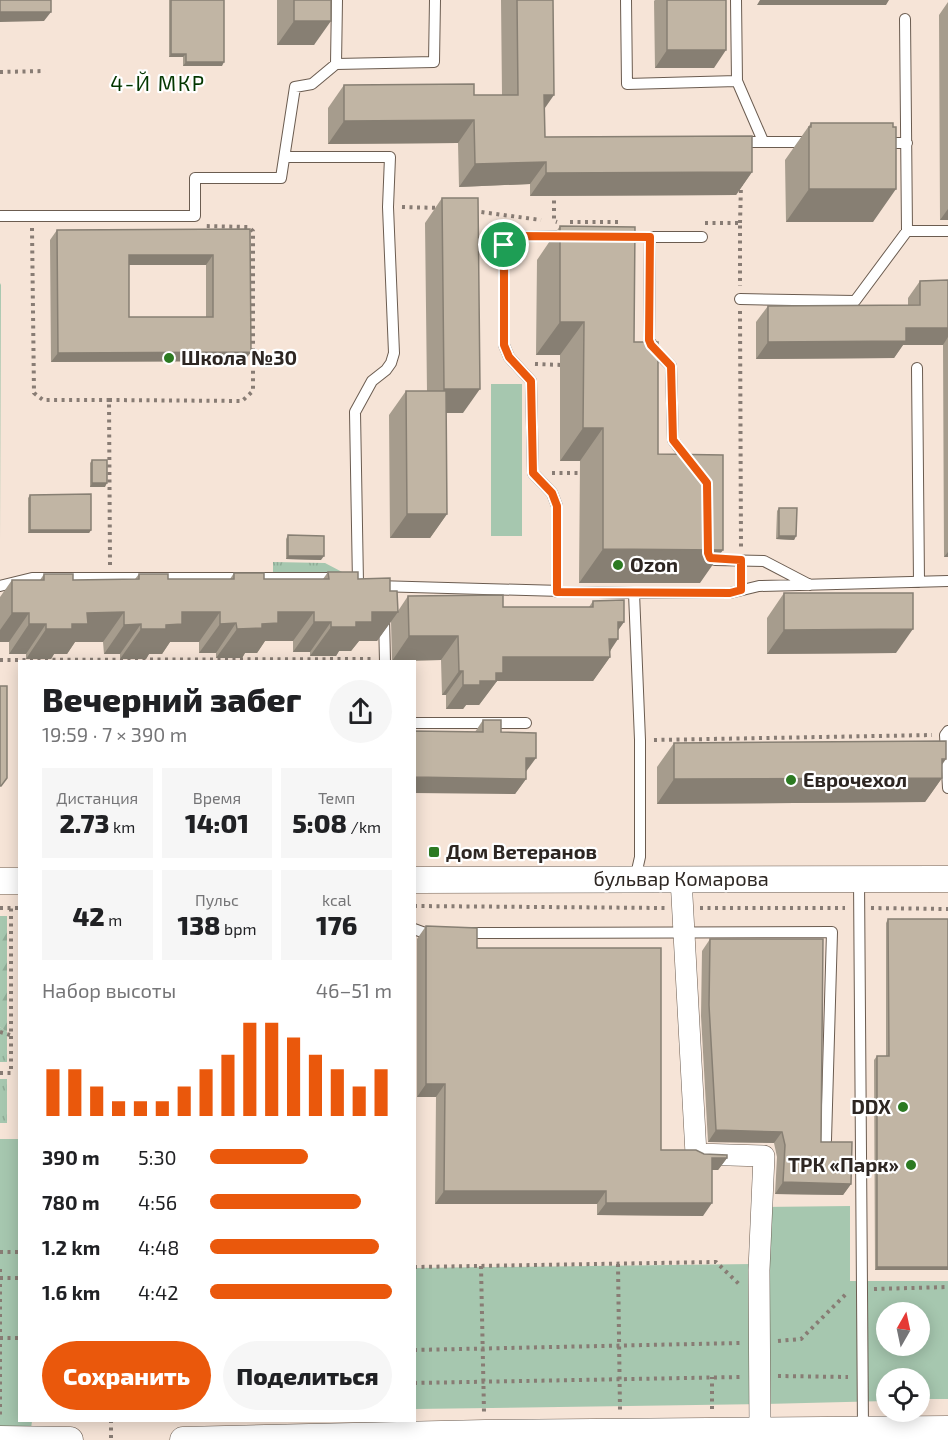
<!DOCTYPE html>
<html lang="ru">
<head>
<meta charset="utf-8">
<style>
  :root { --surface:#fff; --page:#f6f6f6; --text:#202124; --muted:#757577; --accent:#ea580c }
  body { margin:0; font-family:"Exo 2",sans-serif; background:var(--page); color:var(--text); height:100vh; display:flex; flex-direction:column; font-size:22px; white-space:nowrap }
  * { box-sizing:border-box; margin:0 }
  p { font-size:20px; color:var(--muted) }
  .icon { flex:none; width:33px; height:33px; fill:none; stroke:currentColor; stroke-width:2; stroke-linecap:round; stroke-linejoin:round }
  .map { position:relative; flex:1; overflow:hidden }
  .panel { position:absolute; left:18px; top:660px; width:398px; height:762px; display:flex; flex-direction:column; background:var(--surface); border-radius:0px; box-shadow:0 3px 15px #0003 }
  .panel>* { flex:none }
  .needle { width:39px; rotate:9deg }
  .fabs { position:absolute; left:876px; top:1302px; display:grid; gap:12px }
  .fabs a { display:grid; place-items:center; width:54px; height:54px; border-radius:50%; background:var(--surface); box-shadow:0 3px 15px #0003; font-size:30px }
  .pin { position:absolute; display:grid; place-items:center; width:51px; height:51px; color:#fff; margin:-26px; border:3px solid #fff; border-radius:50%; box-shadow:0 2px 6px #0007 }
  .round { display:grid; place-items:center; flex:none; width:63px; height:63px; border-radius:32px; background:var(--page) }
  .head { display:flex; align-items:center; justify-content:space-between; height:102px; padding:0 24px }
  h1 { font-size:33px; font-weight:800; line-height:45px }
  .metrics { display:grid; grid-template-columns:repeat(3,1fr); gap:9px; height:102px; padding:6px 24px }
  .metrics div { display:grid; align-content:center; border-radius:0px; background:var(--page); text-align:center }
  .metrics b { font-size:26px; font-weight:800 }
  .metrics small { font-size:16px; font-weight:400 }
  .metrics p { font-size:16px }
  .chart { height:168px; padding:12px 24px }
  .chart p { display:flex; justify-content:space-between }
  .chart svg { width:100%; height:108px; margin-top:6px; stroke:var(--accent); stroke-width:6 }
  .action { display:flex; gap:12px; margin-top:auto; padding:12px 24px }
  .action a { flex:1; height:69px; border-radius:36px; background:var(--accent); color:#fff; font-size:24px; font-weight:800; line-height:69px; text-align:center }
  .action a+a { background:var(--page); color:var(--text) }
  ul { padding:0 24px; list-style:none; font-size:20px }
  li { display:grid; grid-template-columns:96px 72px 1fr; align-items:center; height:45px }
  li i { height:15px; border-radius:8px; background:var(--accent) }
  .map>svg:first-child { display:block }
  .grass { fill:url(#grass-tufts) }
  .forest { fill:url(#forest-firs) }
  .green { fill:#a6c7af; fill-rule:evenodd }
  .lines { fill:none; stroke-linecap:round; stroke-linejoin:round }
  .service-casing { stroke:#6b5c50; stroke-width:12 }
  .minor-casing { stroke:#6b5c50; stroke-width:22 }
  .tertiary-casing { stroke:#6b5c50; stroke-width:27 }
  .path { stroke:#887c74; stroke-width:4; stroke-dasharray:3 4.5; stroke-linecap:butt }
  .service { stroke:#fff; stroke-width:10 }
  .minor { stroke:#fff; stroke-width:21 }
  .tertiary { stroke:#fff; stroke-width:26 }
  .wall { fill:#a69c8d; fill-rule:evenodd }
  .shaded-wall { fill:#877f73 }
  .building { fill:#c1b5a4; stroke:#877f73; stroke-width:1.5; fill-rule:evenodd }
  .route-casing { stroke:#fff; stroke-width:12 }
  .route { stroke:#ea580c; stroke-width:8 }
  .poi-dot { fill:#2c7a22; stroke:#fff; stroke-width:2 }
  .labels { text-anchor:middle; stroke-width:4.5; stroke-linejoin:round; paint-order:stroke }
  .poi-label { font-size:20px; font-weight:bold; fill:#2d2622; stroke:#fff; text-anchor:start }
  .street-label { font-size:20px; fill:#2d2622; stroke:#fff }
  .neighbourhood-label { font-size:21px; letter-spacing:1.5px; fill:#033700; stroke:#fff }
</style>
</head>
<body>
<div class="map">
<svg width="948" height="1440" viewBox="0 0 948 1440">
  <defs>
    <pattern id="grass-tufts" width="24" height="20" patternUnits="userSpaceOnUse" patternTransform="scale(1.5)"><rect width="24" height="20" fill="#a6c7af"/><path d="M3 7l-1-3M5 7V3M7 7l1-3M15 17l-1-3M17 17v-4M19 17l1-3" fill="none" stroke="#8fab96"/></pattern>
    <pattern id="forest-firs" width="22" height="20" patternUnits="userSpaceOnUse" patternTransform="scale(1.5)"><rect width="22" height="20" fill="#a6c7af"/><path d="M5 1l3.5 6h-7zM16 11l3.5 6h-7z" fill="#8fab96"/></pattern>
  </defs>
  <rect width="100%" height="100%" fill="#f6e4d7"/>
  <!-- grass -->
  <path class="grass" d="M273,562l52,1 21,11h-73z
    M0,1027l7,5v30h-7z
    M0,1079h7v44h-7z"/>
  <!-- forest -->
  <path class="forest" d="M0,916h7v116l-7,-5z"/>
  <!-- green -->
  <path class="green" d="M0,283l1,2 -1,258z
    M491,384h31v152h-31z
    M0,1139h19l1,281 15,1h-3l-1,8h-31z
    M850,1206v75h98v118h-28v-21h-34v23l-121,3 -351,5v-141l339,-4 -1,-57zM886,1312h34v34h-34z"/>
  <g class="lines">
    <defs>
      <path id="service" d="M626,0l1,84 110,-3
        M736,0l1,81 26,60
        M905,19l2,212h41
        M336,64l1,-64
        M739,142h72
        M883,143h24
        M286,157h104l-2,50 6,146 -3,10 -5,7 -14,11 -17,31 3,171
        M0,216h195v-38h86l14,-91 17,-3 24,-20 98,-2 1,-62
        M622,237h28l-1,103 6,10 16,16 2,74 18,24
        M650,237h52
        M740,299l115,2 52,-70
        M917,368l2,214
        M708,551l2,7 5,2 49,1 46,24
        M0,586l32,-8h305
        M376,586l258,7 6,147v117l-5,22
        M557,592v-86l-5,-13 -19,-20 -2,-92 -22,-24 -5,-12v-100l2,-6 7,-3h52
        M634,593h96l29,-7 189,-5
        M384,618l1,44
        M414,723h112
        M948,731l-3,4 3,53
        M859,879l4,550
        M414,929l11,4h10
        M465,933l367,-1 -6,208"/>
      <path id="minor" d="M681,878l15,276 68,2 -5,114 1,160"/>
      <path id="tertiary" d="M414,880l534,-1
        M0,881h20
        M0,1439l70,1
        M183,1440l302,-7 463,-4"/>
    </defs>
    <!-- service casing -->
    <use href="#service" class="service-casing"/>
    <!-- minor casing -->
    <use href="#minor" class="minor-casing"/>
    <!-- tertiary casing -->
    <use href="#tertiary" class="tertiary-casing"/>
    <!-- path -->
    <path class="path" d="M0,72l45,-1
      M554,193v28l3,1
      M402,207l38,1
      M474,211l67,9
      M570,222h50
      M705,223h35v63
      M740,223l1,-38
      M32,228l2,165 9,7h66
      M740,311l1,236
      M535,364l28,1
      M552,473h32
      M110,565l-1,-165 133,1 11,-10v-160l-5,-4 -45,-1
      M0,660l372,-1
      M654,740l278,-5
      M414,906l251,2
      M0,908h20
      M700,908h145
      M871,908l77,1
      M0,1032l10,3
      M0,1073h11v-165
      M0,1252h20
      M618,1264l2,146
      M481,1266l3,146
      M414,1267l302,-5 24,23
      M0,1269v149
      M0,1278h20
      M874,1289l74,-2
      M0,1338h20
      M778,1341l23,-2 46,-46
      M414,1350l326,-7
      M778,1376l70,1
      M414,1383l326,-6
      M712,1409v-32
      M111,1420v20"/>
    <!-- service -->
    <use href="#service" class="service"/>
    <!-- minor -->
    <use href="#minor" class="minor"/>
    <!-- tertiary -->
    <use href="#tertiary" class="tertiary"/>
  </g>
  <!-- wall -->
  <path class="wall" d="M169,0h55l-2,66h-39v-9h-14z
    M277,0h54l-17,45h-37z
    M501,0h52l-9,109 1,28 207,35 -16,23 -206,1v-12l-71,3 -1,-44 -130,1v-36l16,-23 130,10h28z
    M655,0h71l-12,68h-59l-1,-67z
    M948,2v218h-8l-1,-205z
    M811,123l82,4 -20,95h-87l-1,-62z
    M442,198l21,215h-17l1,101 -17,24h-40l-1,-123 17,-24h21l-2,-168z
    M560,226l74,116 24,112 42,129h-121l1,-122h-20v-106h-24l1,-95z
    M250,229l1,123 -7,9 -193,1 -1,-122 7,-10zM129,265h77v52h-77z
    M948,280v277h-4l-1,-212h-40l-9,13 -138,1v-37l12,-16 140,-1v-7l12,-17z
    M92,460l13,27h-15v-24z
    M30,495l61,35 -2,3h-61v-35z
    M779,508l17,28 -2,4 -18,-1 1,-28z
    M288,535l33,25 -35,-1v-20z
    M328,572l30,7 32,12 8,20 10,-15 95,11h86l4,-6 31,21 -6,8 -8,22v5l-17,24h-96l-18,24h-13l-3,4h-17v-14h-4l-1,-35 -49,1 -1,-40 -14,20h-18l-8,10h-12l-3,5h-26v-4h-17v-11h-28l-8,12h-12l-3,5h-26v-5h-17v-11h-29l-8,12h-13l-3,5h-26v-5h-16l-1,-12h-28l-8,12h-13l-3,5h-25v-5h-17v-12h-9v-45l12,-17h28l4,-6 29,6 62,-1 4,-5 29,5h62l4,-6 30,6h59z
    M784,593l112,60 -129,1v-36z
    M483,720l18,12 25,40v7l-11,15 -40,-62z
    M674,743l268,22v13l-17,24 -268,2v-37z
    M888,919h60v351h-73l-1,-210 3,-4h9v-133z
    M426,926l51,22 184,202 43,4 23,4 -9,12h-6l-9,46 -106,-1v-11h-162l1,-107h-19v-158z
    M710,939l111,203 30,42 -8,11 -68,-1 2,-37 -3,-14 -66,-1 -7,-126 1,-65z"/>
  <!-- shaded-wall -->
  <path class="shaded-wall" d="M760,0h129l-3,5h-129z
    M0,12h51l-7,9 -44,1z
    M294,21h37l-17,24h-37z
    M667,50h59l-12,18h-59z
    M171,54h15l-3,3h-14z
    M186,62h38l-2,4h-39z
    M544,95h10l-16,23z
    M474,120l-16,23 -130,1 16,-23z
    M546,162l-16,22 -71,3 16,-23z
    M752,172l-16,23 -206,1 16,-23z
    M809,189h87l-23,33h-87z
    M948,209v11h-8z
    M129,255h84l-7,10h-84z
    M560,322h24l-24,33h-24z
    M906,328h42v9l-5,8h-40l-9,13 -138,1 12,-17z
    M251,352l-7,9 -193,1 7,-9z
    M444,389h36l-17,24h-36z
    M583,428h20l-23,33h-20z
    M92,483h15l-2,4h-15z
    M407,514h40l-17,24h-40z
    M30,530h61l-2,3h-61z
    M779,536h17l-2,4 -18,-1z
    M603,549l120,1 -23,33h-121z
    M948,552v5h-4z
    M288,556h36l-3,4 -35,-1z
    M124,612l-21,30h-28l-8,12h-13l-3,5h-25l20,-30 41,-16z
    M182,612h38l-21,30h-29l-8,12h-13l-3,5h-26l21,-30 25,-4z
    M278,612h36l-21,29h-28l-8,12h-12l-3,5h-26l21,-29z
    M372,612h26l-21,29h-18l-8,10h-12l-3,5h-26l21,-29 25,-5z
    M12,613h17l-20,29h-9v-12z
    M314,622h17l-21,30h-17z
    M618,622h6l-12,17h6l-12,18h4l-17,24h-96l-18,24h-13l-3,4h-17l17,-24 17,-4 23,-24z
    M236,623l-20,30h-17l21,-29z
    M29,624h17l-20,30h-17z
    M141,624l-21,30h-16l20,-29z
    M913,629l-17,24 -129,1 17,-24z
    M409,636h49l-17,24 -49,1z
    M459,671h4l-17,24h-4z
    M526,758h10l-11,15z
    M946,759l-13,19h9l-17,24 -268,2 17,-25z
    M414,777l112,2 -11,15 -101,-1z
    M426,1084h19l-9,13h-19z
    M716,1130l66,2 -8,11 -66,-1z
    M712,1158h15l-9,12h-15z
    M783,1182l68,2 -8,11 -68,-1z
    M444,1191h162l-9,13h-162z
    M606,1203h106l-9,13 -106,-1z
    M877,1267h71v3h-73z"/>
  <!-- building -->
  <path class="building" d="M0,0h51v12h-51z
    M171,0h53v62h-38v-8h-15z
    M294,0h37v21h-37z
    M517,0h36l1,95h-10l1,42 207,-1v36l-206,1v-11l-71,2 -1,-44 -130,1v-36l130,-1v11h44z
    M667,0h59v50h-59z
    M811,123h82v4h3v62h-87v-62h2z
    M442,198h36l2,191h-36z
    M560,226l75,1 -1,115h24v112l65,1v95l-120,-1v-121h-20l1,-106h-24z
    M250,229l1,123 -193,1 -1,-123zM129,255h84v62h-84z
    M948,280v48h-42v13l-138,1v-36l152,-1v-24z
    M406,391h40l1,123h-40z
    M92,460h15v23h-15z
    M91,494v36h-61v-35z
    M779,508h18l-1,28h-17z
    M288,535l36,1v20h-36z
    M328,572h30v7l32,-1v13h7l1,21h-26v10h-16v5h-25v-5h-17v-10h-36v11l-16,1v4l-25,1 -1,-6 -16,1v-12h-38v12l-16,1v4h-25v-5l-17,1v-13l-37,1 1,11h-16v5h-26v-5h-17v-11h-17v-33h32v-6h29v6l66,-1v-5h29v5h66v-6h30v6h65z
    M784,593h129v36l-129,1z
    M503,595v12h90v-6l31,-1v22h-6v17h-9l1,18h-107v16h-7v8h-16v4h-17v-14h-4l-1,-35h-49l-1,-40z
    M0,686h7v92l-6,8h-1z
    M483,720h18v12l35,1v25h-10v21l-112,-2v-46l69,1z
    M946,741v18h-4v19l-268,1v-36z
    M888,919h60v348h-71v-211h12z
    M426,926l51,2v20h184v202h35l8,4 23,1v3h-15v45h-106v-12h-162l1,-107h-19z
    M710,939h113l-2,203h31l-1,42 -68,-2 2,-37 -3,-13 -66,-2 -7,-125z"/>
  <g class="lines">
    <defs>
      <path id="route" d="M513,236l137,1 -1,103 2,5 20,21 2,74 34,43 1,70 2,5 31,2v30l-11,3 -173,-1v-86l-5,-13 -19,-20 -2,-92 -22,-24 -5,-12v-100l2,-6z"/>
    </defs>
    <!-- route casing -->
    <use href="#route" class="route-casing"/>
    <!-- route -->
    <use href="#route" class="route"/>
  </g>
  <!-- markers -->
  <g class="poi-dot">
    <circle cx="169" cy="358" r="6"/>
    <circle cx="618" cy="565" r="6"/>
    <circle cx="791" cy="780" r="6"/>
    <rect x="428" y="846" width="12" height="12" rx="3"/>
    <circle cx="903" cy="1107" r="6"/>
    <circle cx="911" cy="1165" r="6"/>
  </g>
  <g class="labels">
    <!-- poi labels -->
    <g class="poi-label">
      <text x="181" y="365">Школа №30</text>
      <text x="630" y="572">Ozon</text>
      <text x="803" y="787">Еврочехол</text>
      <text x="446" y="859">Дом Ветеранов</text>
      <text x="891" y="1114" text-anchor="end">DDX</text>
      <text x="899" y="1172" text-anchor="end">ТРК «Парк»</text>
    </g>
    <!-- street labels -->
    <g class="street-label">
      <text x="681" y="886">бульвар Комарова</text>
    </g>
    <!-- neighbourhood labels -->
    <g class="neighbourhood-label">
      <text x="158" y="91">4-Й МКР</text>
    </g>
  </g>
</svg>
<div class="fabs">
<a><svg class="needle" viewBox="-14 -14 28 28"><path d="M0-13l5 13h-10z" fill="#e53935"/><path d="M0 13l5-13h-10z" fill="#757577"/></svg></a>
<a><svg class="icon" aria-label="locate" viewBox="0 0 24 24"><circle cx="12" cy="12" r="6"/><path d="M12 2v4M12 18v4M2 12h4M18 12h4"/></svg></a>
</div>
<div class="pin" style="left:504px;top:245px;background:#1e9e55"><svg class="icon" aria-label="arrive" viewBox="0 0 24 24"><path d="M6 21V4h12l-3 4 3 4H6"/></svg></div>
<section class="panel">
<div class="head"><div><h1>Вечерний забег</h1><p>19:59 · 7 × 390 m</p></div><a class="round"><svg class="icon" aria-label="share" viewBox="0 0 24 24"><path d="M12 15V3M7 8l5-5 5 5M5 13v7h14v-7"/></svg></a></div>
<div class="metrics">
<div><p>Дистанция</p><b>2.73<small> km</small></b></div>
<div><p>Время</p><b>14:01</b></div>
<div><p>Темп</p><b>5:08<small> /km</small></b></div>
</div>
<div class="metrics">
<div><b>42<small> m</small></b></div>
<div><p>Пульс</p><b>138<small> bpm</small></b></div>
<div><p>kcal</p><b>176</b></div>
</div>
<div class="chart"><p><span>Набор высоты</span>46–51 m</p>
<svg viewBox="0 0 160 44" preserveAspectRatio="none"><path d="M5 44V25M15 44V25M25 44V32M35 44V38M45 44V38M55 44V38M65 44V32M75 44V25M85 44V19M95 44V6M105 44V6M115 44V12M125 44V19M135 44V25M145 44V32M155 44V25"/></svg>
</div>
<ul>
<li><b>390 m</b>5:30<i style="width:54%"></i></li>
<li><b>780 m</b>4:56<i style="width:83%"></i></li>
<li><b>1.2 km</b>4:48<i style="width:93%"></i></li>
<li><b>1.6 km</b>4:42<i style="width:100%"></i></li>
</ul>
<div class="action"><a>Сохранить</a><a>Поделиться</a></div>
</section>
</div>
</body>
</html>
